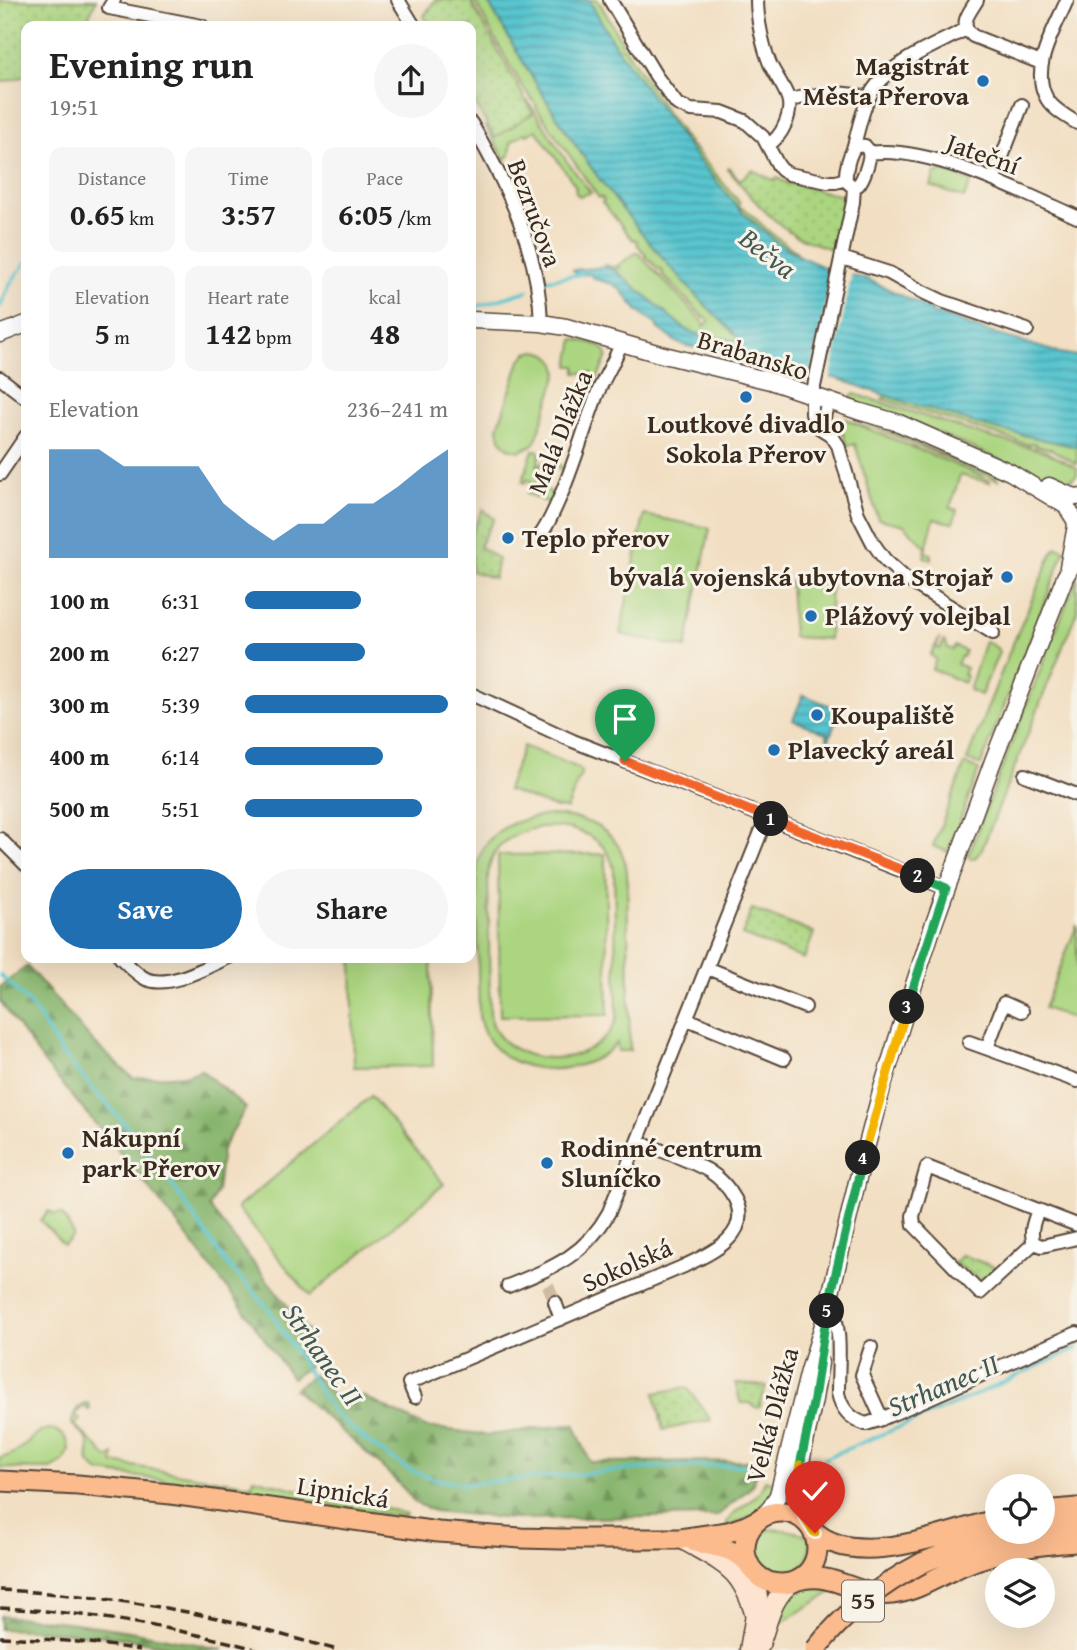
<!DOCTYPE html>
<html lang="en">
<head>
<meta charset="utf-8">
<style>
  :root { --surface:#fff; --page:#f6f6f6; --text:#222; --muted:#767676; --accent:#1f6fb2 }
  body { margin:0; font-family:"Gentium Book Plus",serif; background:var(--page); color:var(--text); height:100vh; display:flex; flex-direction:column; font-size:26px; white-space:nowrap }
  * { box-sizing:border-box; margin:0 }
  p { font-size:23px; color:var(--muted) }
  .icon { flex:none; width:38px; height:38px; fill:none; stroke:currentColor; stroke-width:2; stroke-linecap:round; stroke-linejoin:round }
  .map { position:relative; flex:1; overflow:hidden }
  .details { position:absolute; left:21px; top:21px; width:455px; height:942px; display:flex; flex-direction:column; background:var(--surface); border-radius:14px; box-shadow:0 7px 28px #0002 }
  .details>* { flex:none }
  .buttons { position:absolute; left:985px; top:1474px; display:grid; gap:14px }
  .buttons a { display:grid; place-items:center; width:70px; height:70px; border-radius:50%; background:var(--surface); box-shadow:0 7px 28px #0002; font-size:35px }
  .pin { position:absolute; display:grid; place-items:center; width:60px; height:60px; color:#fff; margin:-72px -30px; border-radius:50% 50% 50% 0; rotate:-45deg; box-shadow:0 0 7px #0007 }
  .pin .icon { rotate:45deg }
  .km { position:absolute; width:35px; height:35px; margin:-18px; border-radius:50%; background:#222; color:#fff; font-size:19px; line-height:35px; text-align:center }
  .round { display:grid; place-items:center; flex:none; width:74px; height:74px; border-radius:37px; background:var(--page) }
  .overview { display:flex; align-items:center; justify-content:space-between; height:119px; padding:0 28px }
  h1 { font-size:38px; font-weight:700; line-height:52px }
  .metrics { display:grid; grid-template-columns:repeat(3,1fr); gap:10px; height:119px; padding:7px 28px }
  .metrics div { display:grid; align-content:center; border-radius:14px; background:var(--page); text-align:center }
  .metrics b { font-size:30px; font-weight:700 }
  .metrics small { font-size:19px; font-weight:400 }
  .metrics p { font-size:19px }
  .chart { height:196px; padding:14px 28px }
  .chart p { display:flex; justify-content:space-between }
  .chart svg { width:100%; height:126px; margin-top:7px; fill:var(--accent); opacity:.7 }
  .cta { display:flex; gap:14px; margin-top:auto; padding:14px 28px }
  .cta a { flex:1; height:80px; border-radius:42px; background:var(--accent); color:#fff; font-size:28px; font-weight:700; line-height:80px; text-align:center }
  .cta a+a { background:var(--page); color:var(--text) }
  ul { padding:0 28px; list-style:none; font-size:23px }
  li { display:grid; grid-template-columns:112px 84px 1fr; align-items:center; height:52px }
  li i { height:18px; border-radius:9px; background:var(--accent) }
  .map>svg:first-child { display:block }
  .grass { fill:#abd580; stroke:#73804f; stroke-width:2; fill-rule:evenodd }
  .forest { fill:url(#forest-firs); stroke:#627046; stroke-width:2 }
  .park { fill:url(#park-dots); stroke:#73804f; stroke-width:2 }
  .water { fill:url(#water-rules); stroke:#4a7876; stroke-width:2 }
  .pier { fill:#f2dfc3 }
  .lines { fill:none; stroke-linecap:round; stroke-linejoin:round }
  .stream { stroke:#58c5cf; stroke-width:3.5 }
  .minor-tunnel { stroke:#cdbba2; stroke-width:12; stroke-dasharray:12 6; stroke-linecap:butt }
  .minor-casing { stroke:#564537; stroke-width:16 }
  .tertiary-casing { stroke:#564537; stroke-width:19 }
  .secondary-casing { stroke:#564537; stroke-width:21 }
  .primary-casing { stroke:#564537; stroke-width:23 }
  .minor { stroke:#fff; stroke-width:12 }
  .tertiary { stroke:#fff; stroke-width:16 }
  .secondary { stroke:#fde4d1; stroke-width:18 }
  .primary { stroke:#fbbb8d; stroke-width:19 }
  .rail { stroke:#3b2a1e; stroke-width:3.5; stroke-dasharray:10 5; stroke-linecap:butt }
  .primary-bridge-casing { stroke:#564537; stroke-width:23; stroke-linecap:butt }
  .primary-bridge { stroke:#fbbb8d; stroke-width:19 }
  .split-1-casing { stroke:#fff; stroke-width:14 }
  .split-2-casing { stroke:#fff; stroke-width:14 }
  .split-3-casing { stroke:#fff; stroke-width:14 }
  .split-4-casing { stroke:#fff; stroke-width:14 }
  .split-5-casing { stroke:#fff; stroke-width:14 }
  .split-6-casing { stroke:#fff; stroke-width:14 }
  .split-7-casing { stroke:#fff; stroke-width:14 }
  .split-1 { stroke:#f0652b; stroke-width:9 }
  .split-2 { stroke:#f0652b; stroke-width:9 }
  .split-3 { stroke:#22a559; stroke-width:9 }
  .split-4 { stroke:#f5b400; stroke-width:9 }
  .split-5 { stroke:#22a559; stroke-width:9 }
  .split-6 { stroke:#22a559; stroke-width:9 }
  .split-7 { stroke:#f5b400; stroke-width:9 }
  .poi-dot { fill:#1f6fb2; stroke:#f7f3e8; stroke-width:2.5 }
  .labels { text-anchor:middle; stroke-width:6; stroke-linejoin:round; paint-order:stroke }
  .shield { fill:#f7f3e8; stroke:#73665b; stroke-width:2 }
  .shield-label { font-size:24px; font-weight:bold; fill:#3b2a1e }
  .poi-label { font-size:26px; font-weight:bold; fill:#3b2a1e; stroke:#f7f3e8; text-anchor:start }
  .street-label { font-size:26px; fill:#3b2a1e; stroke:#f7f3e8 }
  .water-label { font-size:28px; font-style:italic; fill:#445853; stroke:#f7f3e8 }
</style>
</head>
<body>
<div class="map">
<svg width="1077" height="1650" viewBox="0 0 1077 1650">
  <defs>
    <pattern id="forest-firs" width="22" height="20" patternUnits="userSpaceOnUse" patternTransform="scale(1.75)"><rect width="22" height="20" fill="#88b66e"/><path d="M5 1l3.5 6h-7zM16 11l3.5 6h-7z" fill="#70945a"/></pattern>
    <pattern id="park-dots" width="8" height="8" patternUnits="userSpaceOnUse" patternTransform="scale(1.75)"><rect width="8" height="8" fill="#abd580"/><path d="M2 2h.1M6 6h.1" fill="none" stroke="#94b76e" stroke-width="1.8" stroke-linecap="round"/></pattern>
    <pattern id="water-rules" width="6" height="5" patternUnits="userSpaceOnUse" patternTransform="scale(1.75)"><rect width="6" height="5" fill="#58c5cf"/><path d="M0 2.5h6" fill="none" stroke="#4aa0a7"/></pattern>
  </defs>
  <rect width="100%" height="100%" fill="#f7f3e8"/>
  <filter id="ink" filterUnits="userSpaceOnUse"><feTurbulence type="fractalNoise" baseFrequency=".0143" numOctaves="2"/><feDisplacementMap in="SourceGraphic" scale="14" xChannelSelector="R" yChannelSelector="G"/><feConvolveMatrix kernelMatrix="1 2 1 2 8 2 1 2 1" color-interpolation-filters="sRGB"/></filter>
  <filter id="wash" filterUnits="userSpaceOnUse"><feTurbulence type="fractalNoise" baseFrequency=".00686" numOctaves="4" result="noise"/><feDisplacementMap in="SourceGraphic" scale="28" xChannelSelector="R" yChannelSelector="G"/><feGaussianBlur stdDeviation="1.57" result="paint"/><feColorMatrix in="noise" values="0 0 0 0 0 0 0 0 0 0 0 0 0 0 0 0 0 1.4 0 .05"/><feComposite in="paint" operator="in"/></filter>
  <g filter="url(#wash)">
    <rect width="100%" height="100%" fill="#f2dfc3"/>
    <!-- grass -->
    <path class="grass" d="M471,0h16c35,61 71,123 114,181 41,55 87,109 137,156v3l-2,1c-17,-4 -35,-4 -50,-11l-71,-60 -11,-3v-2h1l14,3 -2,-2 20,-14 68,72 -2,3 5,-4 1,-3 -4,-3 -1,1 -42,-44 1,-2 -3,-3 -1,1 -10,-11h-1l-3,-3 1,-1 -9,-11 1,-2 -3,-3 -2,1 -31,-38 2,-2 -3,-3 -2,1 -63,-91 1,-1 -15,-20 -28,-49 -17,-32z
      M589,0h9l24,42 -1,1 2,5h2l42,65 14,19 -1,1 9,9 -1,1 2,4 2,-1 48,57 -1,2 3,4 2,-1 27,25 26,19 -1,1 -19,-11 -35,-30 -51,-61 -77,-107z
      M528,101l38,59 25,33 -12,3 -3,-3 -1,-8 -39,-55 -9,5 -2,-2 -14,9 -1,13 -5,5 17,30 6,-3 -2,5 -6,2 -19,-41 -15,-26z
      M941,170l29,11 1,2 -7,15 -33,-12 4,-14 5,2z
      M574,339c12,3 31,4 33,17l-16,38v-21h-15v-7h-7z
      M536,351c13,1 21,9 22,22l-22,67 -4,5 -12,6 -12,-3 -8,-9 -2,-12 22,-66 7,-8z
      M855,394l131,42 61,16 30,16v7l-17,12 -31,-15 -135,-57 -45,-12 3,-8z
      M887,396l104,32 86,19v17l-26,-15 -16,-3 1,-2 -5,-1 -1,2 -148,-46z
      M855,417l28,7 1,3c19,9 86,41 102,40l9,8 3,5 -125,-54z
      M843,418l129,54 18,9v2l-30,-8 -10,33 7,2 -4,13 -19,-4 -9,33 6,2v6l-7,-3 2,-10 -22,-22 -26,-6 -23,-75 -8,2 -6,-19z
      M533,450h4l3,4 -3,13c6,-8 18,-5 26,0l-1,4 -18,-7 -8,21 17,8 -4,10 -22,-9 5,-12 -5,-3 -2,4 -3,-1z
      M644,515l66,13 -24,120 -66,-14z
      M1057,547l8,3 -84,215 -14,-5 42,-107 44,-102z
      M1077,577v34l-95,238 -6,8 -5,2 -3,-3 46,-120z
      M790,581h41l-2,58 -36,-2z
      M940,638l-4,9 4,2 4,-8 2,2 1,4 5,3 3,-4 10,5 -2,6 -2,-1 -4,8 9,4 -3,7 3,1 -2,7 -32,-14 4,-10 -6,-4z
      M985,641l12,7 2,4 -18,43 -12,-5z
      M523,746l53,21 6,4 -15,38 -11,-1 -49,-18z
      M965,764l14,6 -31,82 -15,-6z
      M551,815c38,2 70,15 76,57l3,179h-12l-1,-8c-37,41 -128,35 -138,-27l-3,-143c4,-41 38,-55 75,-58zM541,827c32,-2 68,9 73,44l3,147c-18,54 -118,54 -127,-4l-2,-139c2,-30 26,-43 53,-48z
      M605,854l3,161 -108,1 -2,-161z
      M1077,925v93l-1,2 -32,-12z
      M352,957h79l2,109 -79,1z
      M371,1096l73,88 -134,112 -73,-88z
      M49,1211l5,3h8l11,19v3l-9,9 -24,-25z
      M86,1403l3,1 1,5 -2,1 -4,-4 -9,8 5,5 -5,6 33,33 6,-4 -1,9 139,22 2,-7 67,18 55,9 30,9 -1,3 -99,-15 -18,-7 -29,-3 -159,-20c-20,-12 -7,-16 -12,-30 -3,-7 -11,-12 -16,-18 0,-8 5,-19 14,-21z
      M47,1429c13,0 21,8 22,21l-6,12 -12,7 -51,-1v-11c21,-1 28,-22 47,-28z
      M765,1480l12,4 -14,26 -37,18c2,-18 25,-23 34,-37 2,-3 4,-7 5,-11z
      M758,1529c18,0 34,0 50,7 12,58 -76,49 -50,-7z
      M800,1584l35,6 -53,32 -9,-1 6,-16z"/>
    <!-- forest -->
    <path class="forest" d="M27,966l67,77 39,35 55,-3 13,-5 45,38 -24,41 -5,42 -8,16 101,127 -1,32 -17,12 -49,-69 -60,-78 -46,-58 -92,-109 -45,-63v-14z
      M314,1375l32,34 16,-13 63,31 63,8 86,-11 16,38 168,-1 -5,22 -3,5 -33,28 -205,3 -78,-8 -19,-8 -9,-12 -29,-29 -83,-73z
      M0,1616c76,4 149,17 223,34h-33l-75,-13 -80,-7 -35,-1z"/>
    <!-- park -->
    <path class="park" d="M0,0h96l-11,26h-59v50l-26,7z
      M435,0h35l63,113 -38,25 -24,-42v-70h-41l-6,-10z
      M728,167l12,13 12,-10 23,11 2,-3 8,4 58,14 1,3 -6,29 2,6 -3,17c-14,-5 -30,-9 -42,-16 -27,-16 -49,-44 -68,-67z
      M483,509l11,10 -15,27 19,13 -4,19 -23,-7v-37z
      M752,909l62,24 -10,26 -62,-24z
      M962,1255l36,13 -15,13 -29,-18z
      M736,1383l30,3 -6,21 -3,1 -8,-5h-8l-2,-5z
      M687,1387l24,33 -48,10 -8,-37z"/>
    <!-- water -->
    <path class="water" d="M487,0h102l25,44 77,107 51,61 18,16 17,14 24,15 29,13 39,10 63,30v3l4,2 2,-2 44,17 78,23 17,3v91l-86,-19 -104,-32 -48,-17 -152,-33 -9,-3 -21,-15 1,-2 -20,-15 -17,-21 -8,-6 -18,-5 -5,-5 -12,1 -5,-5 31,-3 11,3 71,60c15,7 33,7 49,11l3,-2v-2c-50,-47 -96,-101 -137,-156 -43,-58 -79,-120 -114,-181z
      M803,695l38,15 -12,29 -2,-1 1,-4 -35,-14z"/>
    <!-- pier -->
    <path class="pier" d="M833,267l19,5 -22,109 -19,-5z"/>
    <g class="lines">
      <!-- stream -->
      <path class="stream" d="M546,280l36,-6
        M0,307l10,-23 16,-22
        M471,307h4l52,-16
        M0,975l24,23 14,17 25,40 61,68 47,60 57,83 23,22 19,23 63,101 32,28 23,16 22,14 24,9 29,5 199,-17 94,-2
        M825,1458l133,-55 119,-55"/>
    </g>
  </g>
  <g filter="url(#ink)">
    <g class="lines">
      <!-- minor-tunnel -->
      <path class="minor-tunnel" d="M548,1285l7,17"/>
      <defs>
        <path id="minor" d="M114,0l-5,8 93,18
          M398,0l16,26
          M610,0l46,76 21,28 14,6 31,2 23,9 18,16 15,28 4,5 7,4 39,8h8l9,-3
          M757,0c0,19 6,47 13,64 5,11 14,22 18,34 5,15 -6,39 -20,47
          M977,0c-8,14 -19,23 -4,36l68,27
          M1067,0c-12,29 -38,68 -20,99 6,10 20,18 30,24
          M789,100c30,-6 49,-10 80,-2
          M471,123c36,62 68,127 70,200
          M857,145l8,1c1,2 3,3 4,5 2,8 -6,29 -11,34l-6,1 -6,-5c-1,-10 3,-29 11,-36z
          M853,149c5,-17 8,-36 16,-52 17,-34 66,-51 97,-68
          M869,153c59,-9 154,40 208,64
          M993,180l29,-75
          M854,186l-1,16 -41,194v18l3,7 5,7 11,7 7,10 20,69 15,29 12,17 21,19 87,54
          M842,258l47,15 34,19 19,9 85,29
          M0,378l26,20
          M828,401l-5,20 6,11
          M0,474l26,-38
          M539,537c8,-10 13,-22 18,-33 16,-35 26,-72 39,-107 7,-19 19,-35 25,-54
          M471,694l102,47 373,147
          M1025,775l52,20
          M0,839l26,26
          M120,957c8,8 16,17 26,22 24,10 60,-12 83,-22
          M707,968l98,39
          M687,1019l97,40
          M969,1042l108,39
          M987,1048l17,-45 18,8
          M1034,1243l-54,50 -66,-68 -1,-9 14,-49 150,58
          M1034,1243l8,3 35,-8
          M1034,1243c-5,-11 0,-22 4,-33
          M508,1286c44,-18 77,-30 101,-74l158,-395
          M829,1301c14,27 9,61 9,92 3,15 12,26 28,31l13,-4 198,-87
          M555,1302l6,17
          M871,1347l-9,28 20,44
          M415,1397l-6,-14 273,-116c25,-12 72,-31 53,-68 -6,-11 -15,-21 -26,-28 -21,-12 -47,-20 -71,-29"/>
        <path id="tertiary" d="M471,320l70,3 25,4 94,27 110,27 88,30 41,12 111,49 56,34 9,14 1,6 -8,41
          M0,334l26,-10
          M1049,486l20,9 8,2
          M762,1517l9,-10 7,-12 31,-124 15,-49 33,-140 25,-94 28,-91 23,-71 60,-165 72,-184 12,-20
          M809,1525l-10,-25 -2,-18 17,-83 6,-36"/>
        <path id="secondary" d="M686,1542c40,23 55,27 69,74
          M749,1650l9,-53 -5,-27
          M758,1650c10,-24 12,-53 36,-69"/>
        <path id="primary" d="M0,1481l78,4 93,9 267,38 83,6 40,1h119l48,-7 18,-6 12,-6
          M1043,1511l34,-3
          M745 1548a36 36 0 1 1 72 0a36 36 0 1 1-72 0Z
          M812,1529c41,43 138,2 186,-10
          M1043,1529l34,-4
          M695,1542c20,5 39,5 54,22
          M922,1563c33,-15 67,-26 103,-32
          M798,1580c37,-10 58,18 94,14 25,-3 47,-18 69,-28 37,-16 76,-22 116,-24"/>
      </defs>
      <!-- minor casing -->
      <use href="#minor" class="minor-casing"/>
      <!-- tertiary casing -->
      <use href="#tertiary" class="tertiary-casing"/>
      <!-- secondary casing -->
      <use href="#secondary" class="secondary-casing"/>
      <!-- primary casing -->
      <use href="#primary" class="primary-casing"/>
      <!-- minor -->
      <use href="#minor" class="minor"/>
      <!-- tertiary -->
      <use href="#tertiary" class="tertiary"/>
      <!-- secondary -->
      <use href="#secondary" class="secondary"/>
      <!-- primary -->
      <use href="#primary" class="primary"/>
      <!-- rail -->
      <path class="rail" d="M0,1590c66,3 132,11 197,24 48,9 94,24 141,36
        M0,1608c87,4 174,19 259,42
        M0,1637c47,2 94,5 140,13"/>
      <defs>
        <path id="primary-bridge" d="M815,1650c29,-37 65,-65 107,-87"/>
      </defs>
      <!-- primary-bridge casing -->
      <use href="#primary-bridge" class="primary-bridge-casing"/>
      <!-- primary-bridge -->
      <use href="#primary-bridge" class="primary-bridge"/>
    </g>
  </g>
  <g class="lines" filter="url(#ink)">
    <defs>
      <path id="split-1" d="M625,761l146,58"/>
      <path id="split-2" d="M771,819l147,57"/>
      <path id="split-3" d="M907,1007l39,-119 -28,-12"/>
      <path id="split-4" d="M863,1158l44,-151"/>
      <path id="split-5" d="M827,1311l36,-153"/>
      <path id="split-6" d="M800,1465l14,-66 13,-88"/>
      <path id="split-7" d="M800,1465c-5,25 -2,48 15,68"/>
    </defs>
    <!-- split-1 casing -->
    <use href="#split-1" class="split-1-casing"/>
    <!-- split-2 casing -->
    <use href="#split-2" class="split-2-casing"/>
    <!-- split-3 casing -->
    <use href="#split-3" class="split-3-casing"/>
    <!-- split-4 casing -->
    <use href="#split-4" class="split-4-casing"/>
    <!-- split-5 casing -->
    <use href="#split-5" class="split-5-casing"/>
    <!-- split-6 casing -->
    <use href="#split-6" class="split-6-casing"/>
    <!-- split-7 casing -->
    <use href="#split-7" class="split-7-casing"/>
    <!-- split-1 -->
    <use href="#split-1" class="split-1"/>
    <!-- split-2 -->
    <use href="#split-2" class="split-2"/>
    <!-- split-3 -->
    <use href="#split-3" class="split-3"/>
    <!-- split-4 -->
    <use href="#split-4" class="split-4"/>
    <!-- split-5 -->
    <use href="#split-5" class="split-5"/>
    <!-- split-6 -->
    <use href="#split-6" class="split-6"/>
    <!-- split-7 -->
    <use href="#split-7" class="split-7"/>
  </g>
  <!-- markers -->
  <g class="poi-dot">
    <circle cx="983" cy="81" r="7"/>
    <circle cx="746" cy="397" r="7"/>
    <circle cx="508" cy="538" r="7"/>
    <circle cx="1007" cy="577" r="7"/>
    <circle cx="811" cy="616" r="7"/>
    <circle cx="817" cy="715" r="7"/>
    <circle cx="774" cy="750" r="7"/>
    <circle cx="68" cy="1153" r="7"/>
    <circle cx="547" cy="1163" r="7"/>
  </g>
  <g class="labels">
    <!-- shield labels -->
    <rect class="shield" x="842" y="1580.5" width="42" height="41" rx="5"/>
    <g class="shield-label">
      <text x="863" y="1609">55</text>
    </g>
    <!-- poi labels -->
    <g class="poi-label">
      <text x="969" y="75" text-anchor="end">Magistrát<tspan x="969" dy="30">Města Přerova</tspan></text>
      <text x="746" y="433" text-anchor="middle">Loutkové divadlo<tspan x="746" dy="30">Sokola Přerov</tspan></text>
      <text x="522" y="547">Teplo přerov</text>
      <text x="993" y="586" text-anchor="end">bývalá vojenská ubytovna Strojař</text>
      <text x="825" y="625">Plážový volejbal</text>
      <text x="831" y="724">Koupaliště</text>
      <text x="788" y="759">Plavecký areál</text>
      <text x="82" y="1147">Nákupní<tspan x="82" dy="30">park Přerov</tspan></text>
      <text x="561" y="1157">Rodinné centrum<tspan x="561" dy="30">Sluníčko</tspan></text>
    </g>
    <!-- street labels -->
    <g class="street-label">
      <text transform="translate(983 154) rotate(20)" y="9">Jateční</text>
      <text transform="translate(535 213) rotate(70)" y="9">Bezručova</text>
      <text transform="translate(753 355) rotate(17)" y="9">Brabansko</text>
      <text transform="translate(560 432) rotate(-68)" y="9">Malá Dlážka</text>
      <text transform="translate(627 1265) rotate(-24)" y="9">Sokolská</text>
      <text transform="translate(772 1415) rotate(-75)" y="9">Velká Dlážka</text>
      <text transform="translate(343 1492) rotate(9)" y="9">Lipnická</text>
    </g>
    <!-- water labels -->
    <g class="water-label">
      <text transform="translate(768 253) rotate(38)" y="10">Bečva</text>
      <text transform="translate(323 1354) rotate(55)" y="10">Strhanec II</text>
      <text transform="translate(943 1385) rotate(-23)" y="10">Strhanec II</text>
    </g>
  </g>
</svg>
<div class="buttons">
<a><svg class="icon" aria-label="locate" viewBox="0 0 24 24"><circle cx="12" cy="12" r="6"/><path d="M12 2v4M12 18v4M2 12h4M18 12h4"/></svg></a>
<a><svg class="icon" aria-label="layers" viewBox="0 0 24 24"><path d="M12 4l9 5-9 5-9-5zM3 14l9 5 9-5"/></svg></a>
</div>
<div class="pin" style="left:625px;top:761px;background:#1e9e55"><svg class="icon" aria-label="arrive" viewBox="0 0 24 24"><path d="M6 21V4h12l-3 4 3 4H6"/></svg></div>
<div class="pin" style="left:815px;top:1533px;background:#d93025"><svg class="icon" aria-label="check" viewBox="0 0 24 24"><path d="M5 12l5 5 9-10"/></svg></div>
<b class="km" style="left:771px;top:819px">1</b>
<b class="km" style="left:918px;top:876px">2</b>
<b class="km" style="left:907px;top:1007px">3</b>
<b class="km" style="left:863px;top:1158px">4</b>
<b class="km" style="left:827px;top:1311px">5</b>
<section class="details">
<div class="overview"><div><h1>Evening run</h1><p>19:51</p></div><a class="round"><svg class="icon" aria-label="share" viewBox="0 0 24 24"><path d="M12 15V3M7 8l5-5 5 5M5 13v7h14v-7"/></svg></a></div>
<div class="metrics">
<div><p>Distance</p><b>0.65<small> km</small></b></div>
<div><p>Time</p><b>3:57</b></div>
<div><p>Pace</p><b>6:05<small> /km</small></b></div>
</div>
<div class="metrics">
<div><p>Elevation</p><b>5<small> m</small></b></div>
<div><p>Heart rate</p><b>142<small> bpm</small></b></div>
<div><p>kcal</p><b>48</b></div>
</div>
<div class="chart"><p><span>Elevation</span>236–241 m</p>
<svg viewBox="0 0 160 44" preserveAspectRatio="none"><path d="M0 44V6L10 6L20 6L30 12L40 12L50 12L60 12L70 25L80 32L90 38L100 32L110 32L120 25L130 25L140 19L150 12L160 6V44z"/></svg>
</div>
<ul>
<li><b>100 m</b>6:31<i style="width:57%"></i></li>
<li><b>200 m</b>6:27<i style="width:59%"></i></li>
<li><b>300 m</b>5:39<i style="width:100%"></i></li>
<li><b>400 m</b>6:14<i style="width:68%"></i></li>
<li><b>500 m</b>5:51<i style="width:87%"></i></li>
</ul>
<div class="cta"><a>Save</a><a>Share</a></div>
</section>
</div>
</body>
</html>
